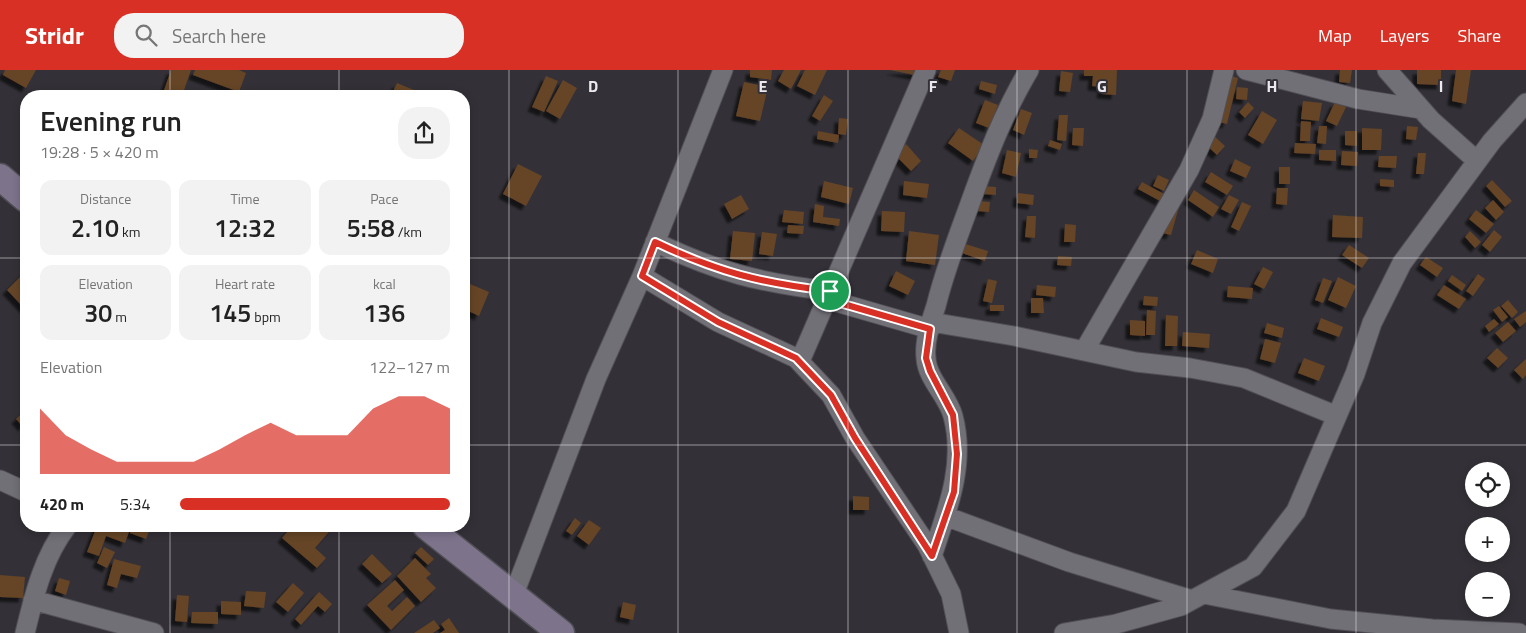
<!DOCTYPE html>
<html lang="en">
<head>
<meta charset="utf-8">
<style>
  :root { --surface:#fff; --page:#f2f2f2; --text:#222; --muted:#767676; --accent:#d93025 }
  body { margin:0; font-family:"Titillium Web",sans-serif; background:var(--page); color:var(--text); height:100vh; display:flex; flex-direction:column; font-size:19px; white-space:nowrap }
  * { box-sizing:border-box; margin:0 }
  p { font-size:16px; color:var(--muted) }
  .icon { flex:none; width:28px; height:28px; fill:none; stroke:currentColor; stroke-width:2; stroke-linecap:round; stroke-linejoin:round }
  .map { position:relative; flex:1; overflow:hidden }
  .details { position:absolute; left:20px; top:20px; width:450px; height:442px; display:flex; flex-direction:column; background:var(--surface); border-radius:20px; box-shadow:0 2px 8px #0003 }
  .details>* { flex:none }
  .controls { position:absolute; left:1465px; top:392px; display:grid; gap:10px }
  .controls a { display:grid; place-items:center; width:45px; height:45px; border-radius:50%; background:var(--surface); box-shadow:0 2px 8px #0003; font-size:25px }
  .pin { position:absolute; display:grid; place-items:center; width:42px; height:42px; color:#fff; margin:-21px; border:2px solid #fff; border-radius:50%; box-shadow:0 1px 5px #0007 }
  .round { display:grid; place-items:center; flex:none; width:52px; height:52px; border-radius:20px; background:var(--page) }
  .overview { display:flex; align-items:center; justify-content:space-between; height:85px; padding:0 20px }
  h1 { font-size:28px; font-weight:600; line-height:38px }
  .stats { display:grid; grid-template-columns:repeat(3,1fr); gap:8px; height:85px; padding:5px 20px }
  .stats div { display:grid; align-content:center; border-radius:12px; background:var(--page); text-align:center }
  .stats b { font-size:25px; font-weight:600 }
  .stats small { font-size:14px; font-weight:400 }
  .stats p { font-size:14px }
  .chart { height:140px; padding:10px 20px }
  .chart p { display:flex; justify-content:space-between }
  .chart svg { width:100%; height:90px; margin-top:5px; fill:var(--accent); opacity:.7 }
  ul { padding:0 20px; list-style:none; font-size:16px }
  li { display:grid; grid-template-columns:80px 60px 1fr; align-items:center; height:38px }
  li i { height:12px; border-radius:6px; background:var(--accent) }
  header { display:flex; align-items:center; gap:30px; box-sizing:border-box; height:70px; padding:0 25px; background:var(--accent); color:#fff }
  header strong { font-size:24px }
  nav { display:flex; gap:28px; margin-inline-start:auto; font-size:18px }
  .search { width:350px; height:45px; background:var(--page); display:flex; align-items:center; gap:12px; box-sizing:border-box; padding:0 18px; border-radius:20px; color:var(--muted); font-size:19px }
  .map>svg:first-child { display:block }
  .building { fill:#654427; filter:url(#shadow) }
  .lines { fill:none; stroke-linecap:round; stroke-linejoin:round }
  .street-casing { stroke:#514f55; stroke-width:21 }
  .secondary-casing { stroke:#514f55; stroke-width:29 }
  .street { stroke:#727077; stroke-width:19 }
  .secondary { stroke:#7d748c; stroke-width:26 }
  .route-casing { stroke:#fff; stroke-width:10 }
  .route { stroke:#d93025; stroke-width:6 }
  .grid { fill:none; stroke:#ebe9ee; stroke-width:1; stroke-opacity:0.55 }
  .grid-label { font-size:16px; text-anchor:middle; font-weight:bold; fill:#ebe9ee; stroke:#333137; stroke-width:4; stroke-linejoin:round; paint-order:stroke }
</style>
</head>
<body>
<header>
<strong>Stridr</strong>
<div class="search"><svg class="icon" aria-label="search" viewBox="0 0 24 24"><circle cx="10" cy="10" r="6"/><path d="M15 15l6 6"/></svg>Search here</div>
<nav><a>Map</a><a>Layers</a><a>Share</a></nav>
</header>
<div class="map">
<svg width="1526" height="563" viewBox="0 0 1526 563">
  <defs>
    <filter id="shadow"><feDropShadow dx="-4.5" dy="4.5" stdDeviation="1" flood-color="#0009"/></filter>
  </defs>
  <rect width="100%" height="100%" fill="#333137"/>
  <!-- building -->
  <path class="building" d="M5,0h31l-10,18 -23,-13z
    M171,0h20l-9,26h-20z
    M195,0h44l7,3 -7,19 -46,-17z
    M750,0h22l-1,10 -21,-3z
    M784,0h17l-10,19 -13,-8z
    M805,0h22l-12,25 -18,-9z
    M890,0h30l-1,6z
    M941,0h14l-4,11 -13,-4z
    M1084,0h33l-1,25 -15,-1 1,-7 -10,-1 1,-10h-9z
    M1340,0h12l-2,13 -11,-1z
    M1417,0h24v15l-24,-1z
    M1456,0h15l-5,34 -14,-3z
    M1061,1l12,2 -3,19 -11,-1z
    M1228,5l10,3 -11,46 -11,-3z
    M546,6l12,5 -14,31 -12,-5z
    M563,10l14,8 -17,31 -14,-8z
    M981,11l16,4 -2,9 -16,-5z
    M744,12l24,5 -8,34 -24,-5z
    M397,13l17,7 -2,6h-21z
    M1237,17l11,1 -1,12 -11,-1z
    M824,25l9,6 -13,20 -8,-5z
    M985,30l13,5 -9,23 -13,-5z
    M1303,31l19,2 -3,18 -18,-2z
    M1248,32l6,6 -9,10 -6,-6z
    M1335,32l11,5 -9,19 -11,-5z
    M1021,39l11,4 -8,22 -11,-5z
    M1262,41l15,9 -14,24 -15,-9z
    M1059,45h9l-2,26 -9,-1z
    M839,48l9,1 -2,16 -8,-1z
    M1301,51l10,1 -1,19h-10z
    M1319,56h8l-1,18 -9,-1z
    M1407,56l11,1 -2,13 -10,-1z
    M959,58l25,17 -11,16 -25,-18z
    M1073,58h11l-1,18 -11,-1z
    M1362,58l20,1 -1,21h-19z
    M818,61l21,4 -1,8 -21,-4z
    M1345,61h12v15l-12,-1z
    M1212,64l13,12 -8,9 -13,-12z
    M1050,70l12,4 -2,6 -12,-4z
    M1295,73l21,1 -1,10 -21,-1z
    M906,74l15,17 -10,10 -16,-16z
    M1029,79l9,1 -1,8h-8z
    M1007,80l14,3 -5,24 -14,-4z
    M1319,80h17v11l-17,-1z
    M1342,81l16,1 -1,14 -16,-1z
    M1418,83h8l-2,21h-8z
    M1379,86h18l-1,12 -18,-1z
    M1235,89l16,8 -5,11 -16,-7z
    M518,94l24,12 -16,30 -23,-12z
    M1279,97h11v17h-11z
    M1211,102l22,14 -6,9 -22,-13z
    M1158,105l11,5 -5,11 -11,-5z
    M1380,109l14,1v7l-14,-1z
    M1492,110l20,21 -7,6 -19,-21z
    M824,111l29,7 -4,16 -28,-7z
    M904,111l25,3 -2,14 -24,-3z
    M1142,112l22,12 -4,7 -22,-12z
    M983,116l13,1v8l-13,-1z
    M1277,118h11l-1,17 -11,-1z
    M1194,120l25,17 -6,10 -25,-17z
    M1018,123l16,2 -1,10 -16,-2z
    M741,125l8,14 -17,10 -8,-15z
    M1229,125l10,5 -8,14 -10,-5z
    M1493,130l11,12 -8,8 -11,-12z
    M977,131l13,1 -1,10 -12,-1z
    M1242,132l9,4 -12,25 -8,-4z
    M815,134l9,2 -1,11 17,2 -1,7 -26,-4z
    M1170,135l9,2 -8,28 -9,-2z
    M784,140l20,2 -1,12 -21,-2z
    M1476,140l18,14 -8,9 -17,-14z
    M882,141l23,1 -1,20 -23,-1z
    M1333,145l30,2 -1,21 -30,-1z
    M1027,146h9l-1,22 -10,-1z
    M1065,154l11,1 -1,17h-11z
    M788,155l16,1 -1,8 -16,-1z
    M1494,160l8,7 -12,15 -8,-7z
    M733,161l22,2 -3,28 -22,-2z
    M909,161l30,4 -4,30 -29,-4z
    M1470,161l11,11 -6,6 -10,-11z
    M762,162l15,2 -4,22 -14,-2z
    M962,173l26,8 -3,10 -26,-9z
    M1349,175l20,13 -7,10 -20,-13z
    M1197,180l21,9 -5,14 -22,-9z
    M1058,186l14,1 -1,9 -14,-1z
    M1426,187l17,11 -6,9 -17,-12z
    M1263,197l10,5 -9,17 -10,-5z
    M896,201l19,10 -7,14 -19,-9z
    M25,202l1,1v37l-19,-20z
    M1478,204l7,5 -12,17 -7,-5z
    M1452,205l14,10 -4,6 -14,-10z
    M1338,207l18,9 -10,22 -18,-8z
    M1323,208l9,3 -9,22 -8,-3z
    M988,209l9,2 -5,22 -9,-2z
    M470,214l19,8 -10,24 -15,-7v-11z
    M1037,215l19,2 -1,10 -19,-2z
    M1444,215l22,14 -7,10 -22,-14z
    M1228,216l25,2 -1,11 -25,-2z
    M1144,226l14,1 -1,9 -14,-1z
    M1031,228h12l1,15h-13z
    M1508,230l10,12 -6,6 -11,-12z
    M990,235h14v6h-14z
    M1499,236l9,11 -6,5 -9,-12z
    M1147,240l9,1 -1,24h-9z
    M1526,241v11l-6,5 -6,-8z
    M1166,245l12,1 -1,30h-12z
    M1321,248l22,9 -4,10 -22,-8z
    M1494,249l5,5 -10,8 -4,-6z
    M1130,250l15,1v15l-15,-1z
    M1508,252l8,9 -13,11 -8,-9z
    M1267,253l17,5 -2,10 -18,-5z
    M1183,262l27,2 -1,14 -27,-2z
    M1265,269l16,4 -6,20 -15,-4z
    M1497,278l11,10 -10,10 -11,-10z
    M1304,288l21,8 -6,15 -21,-8z
    M1526,289v16l-3,4 -9,-9z
    M26,340v13l-3,4 -7,-8z
    M853,426l16,1v13h-16z
    M575,448l6,5 -9,12 -6,-4z
    M589,450l12,8 -12,17 -12,-9z
    M97,456h34l-6,17 -19,-7 -7,20 -12,-4z
    M133,456h18l-5,13 -16,-6z
    M292,456h42l-19,22 11,10 -9,10 -35,-30z
    M104,477l11,5 -8,16 -10,-5z
    M421,477l13,12 -6,6 -13,-12z
    M372,484l20,20 -10,9 -20,-19z
    M415,488l16,16 -5,4 10,10 -15,14 -24,-26z
    M114,489l27,7 -4,12 -16,-4 -4,14 -10,-3z
    M0,505l25,2 -2,21 -23,-1z
    M59,508l11,3 -4,14 -11,-4z
    M395,510l9,10 -17,16 5,5 15,-14 8,9 -24,24 -24,-25z
    M293,513l11,10 -16,19 -12,-10z
    M246,521l20,1 -2,16 -20,-2z
    M319,522l13,12 -7,8 -7,-6 -17,19 -6,-6z
    M177,525l12,1 -2,26 -12,-1z
    M221,531l20,1v13l-20,-1z
    M623,532l13,3 -3,15 -13,-3z
    M192,542h26v12l-27,-1z
    M449,548l10,15h-19l5,-3 -4,-6z
    M434,550l6,8 -7,5h-19z"/>
  <g class="lines">
    <defs>
      <path id="street" d="M1246,0l112,29 63,10
        M1387,0l44,50 46,41
        M655,172c62,30 106,41 175,49
        M642,206l76,46 78,36 35,37 24,43 72,107 24,49 8,39
        M826,229l104,30
        M931,252l83,14 122,26 54,6 54,10 93,38
        M1084,281l105,-181 23,-51 12,-49
        M800,291l126,-291
        M0,410l26,12
        M945,446l124,46 123,38
        M932,486c15,-45 34,-92 21,-140 -5,-20 -26,-37 -27,-58 -2,-17 5,-37 10,-52 9,-37 23,-72 36,-108 16,-44 33,-88 57,-128
        M514,524l82,-215 46,-103 81,-206
        M1204,524l127,25 101,10 87,4
        M33,530l121,33
        M25,563c9,-37 18,-76 42,-107
        M1064,563l52,-9 65,-18 72,-39 43,-56 59,-137 17,-51 30,-60 90,-122 34,-38"/>
      <path id="secondary" d="M0,107l26,22
        M426,456l135,107"/>
    </defs>
    <!-- street casing -->
    <use href="#street" class="street-casing"/>
    <!-- secondary casing -->
    <use href="#secondary" class="secondary-casing"/>
    <!-- street -->
    <use href="#street" class="street"/>
    <!-- secondary -->
    <use href="#secondary" class="secondary"/>
  </g>
  <g class="lines">
    <defs>
      <path id="route" d="M655,172c62,30 106,41 175,49l-4,8 104,30 -4,29 4,13 23,44 4,39 -3,38 -22,64 -77,-118 -24,-43 -35,-37 -78,-36 -76,-46z"/>
    </defs>
    <!-- route casing -->
    <use href="#route" class="route-casing"/>
    <!-- route -->
    <use href="#route" class="route"/>
  </g>
  <!-- grid -->
  <path class="grid" d="M170,0v26M339,0v26M509,0v563M678,0v563M848,0v563M1017,0v563M1187,0v563M1356,0v563M0,188h26M464,188h1062M0,375h26M464,375h1062M170,456v107M339,456v107"/>
  <g class="grid-label">
    <text x="593" y="22">D</text>
    <text x="763" y="22">E</text>
    <text x="933" y="22">F</text>
    <text x="1102" y="22">G</text>
    <text x="1272" y="22">H</text>
    <text x="1441" y="22">I</text>
  </g>
</svg>
<div class="controls">
<a><svg class="icon" aria-label="locate" viewBox="0 0 24 24"><circle cx="12" cy="12" r="6"/><path d="M12 2v4M12 18v4M2 12h4M18 12h4"/></svg></a>
<a>+</a>
<a>−</a>
</div>
<div class="pin" style="left:830px;top:221px;background:#1e9e55"><svg class="icon" aria-label="arrive" viewBox="0 0 24 24"><path d="M6 21V4h12l-3 4 3 4H6"/></svg></div>
<section class="details">
<div class="overview"><div><h1>Evening run</h1><p>19:28 · 5 × 420 m</p></div><a class="round"><svg class="icon" aria-label="share" viewBox="0 0 24 24"><path d="M12 15V3M7 8l5-5 5 5M5 13v7h14v-7"/></svg></a></div>
<div class="stats">
<div><p>Distance</p><b>2.10<small> km</small></b></div>
<div><p>Time</p><b>12:32</b></div>
<div><p>Pace</p><b>5:58<small> /km</small></b></div>
</div>
<div class="stats">
<div><p>Elevation</p><b>30<small> m</small></b></div>
<div><p>Heart rate</p><b>145<small> bpm</small></b></div>
<div><p>kcal</p><b>136</b></div>
</div>
<div class="chart"><p><span>Elevation</span>122–127 m</p>
<svg viewBox="0 0 160 44" preserveAspectRatio="none"><path d="M0 44V12L10 25L20 32L30 38L40 38L50 38L60 38L70 32L80 25L90 19L100 25L110 25L120 25L130 12L140 6L150 6L160 12V44z"/></svg>
</div>
<ul>
<li><b>420 m</b>5:34<i style="width:100%"></i></li>
</ul>
</section>
</div>
</body>
</html>
